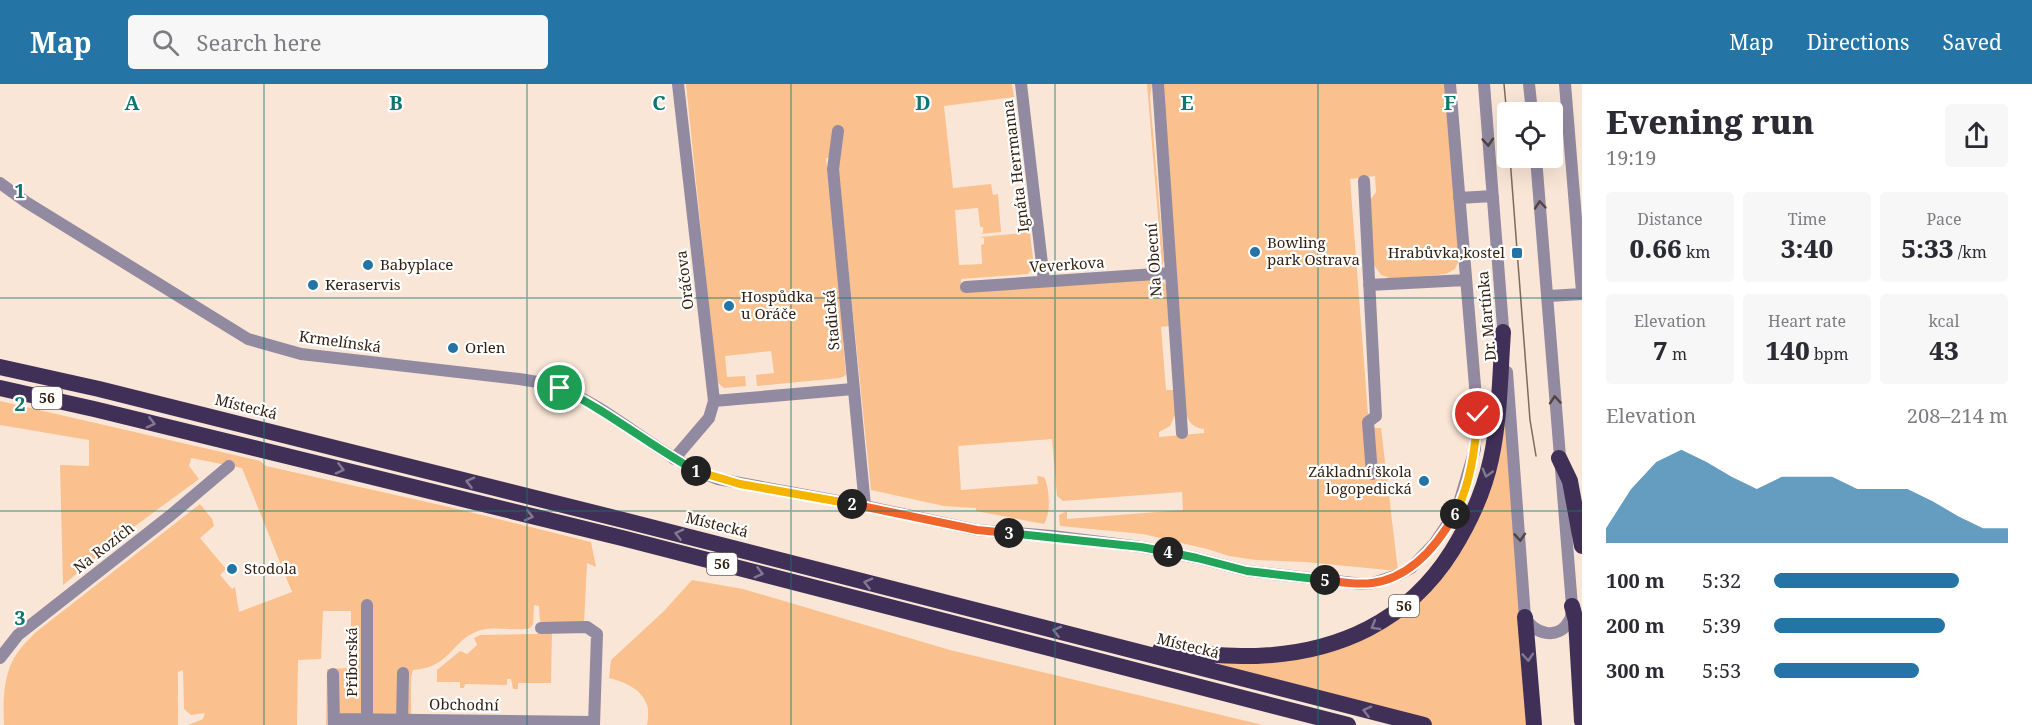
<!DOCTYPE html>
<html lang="en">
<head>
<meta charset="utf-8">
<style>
  :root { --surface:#fff; --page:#f7f7f7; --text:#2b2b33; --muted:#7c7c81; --accent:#2574a6 }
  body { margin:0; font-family:"Noto Serif",serif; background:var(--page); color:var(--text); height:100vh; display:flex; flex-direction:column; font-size:22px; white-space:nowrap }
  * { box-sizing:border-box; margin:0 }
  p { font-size:20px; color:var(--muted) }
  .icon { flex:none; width:33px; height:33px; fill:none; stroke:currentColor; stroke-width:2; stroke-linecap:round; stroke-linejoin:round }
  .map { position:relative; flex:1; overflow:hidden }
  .drawer { display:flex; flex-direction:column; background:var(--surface); width:450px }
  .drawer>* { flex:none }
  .tools { position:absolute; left:1497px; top:18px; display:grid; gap:12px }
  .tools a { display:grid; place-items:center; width:66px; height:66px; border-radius:6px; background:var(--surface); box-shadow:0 6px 24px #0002; font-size:30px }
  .pin { position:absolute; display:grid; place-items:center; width:51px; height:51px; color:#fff; margin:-26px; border:3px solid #fff; border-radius:50%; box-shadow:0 2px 6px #0007 }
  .km { position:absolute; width:30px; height:30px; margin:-15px; border-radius:50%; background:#222; color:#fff; font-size:16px; line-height:30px; text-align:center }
  .round { display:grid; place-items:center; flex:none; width:63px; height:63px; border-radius:6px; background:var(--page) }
  .head { display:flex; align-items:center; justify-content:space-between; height:102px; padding:0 24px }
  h1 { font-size:33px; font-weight:800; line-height:45px }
  .stats { display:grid; grid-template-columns:repeat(3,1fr); gap:9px; height:102px; padding:6px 24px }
  .stats div { display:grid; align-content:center; border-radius:6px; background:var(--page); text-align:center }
  .stats b { font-size:26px; font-weight:800 }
  .stats small { font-size:16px; font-weight:400 }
  .stats p { font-size:16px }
  .chart { height:168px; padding:12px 24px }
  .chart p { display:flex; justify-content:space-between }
  .chart svg { width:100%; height:108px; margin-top:6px; fill:var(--accent); opacity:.7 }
  ul { padding:0 24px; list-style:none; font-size:20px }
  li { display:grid; grid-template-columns:96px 72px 1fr; align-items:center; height:45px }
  li i { height:15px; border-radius:8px; background:var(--accent) }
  header { display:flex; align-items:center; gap:36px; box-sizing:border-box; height:84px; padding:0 30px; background:var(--accent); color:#fff }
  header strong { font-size:28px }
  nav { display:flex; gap:33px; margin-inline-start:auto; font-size:21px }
  .search { width:420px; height:54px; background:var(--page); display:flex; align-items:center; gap:15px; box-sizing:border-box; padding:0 21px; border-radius:6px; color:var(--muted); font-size:22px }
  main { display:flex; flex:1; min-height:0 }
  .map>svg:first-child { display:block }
  .green { fill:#fac08e }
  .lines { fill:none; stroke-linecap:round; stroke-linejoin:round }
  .minor { stroke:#928aa1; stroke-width:12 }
  .trunk { stroke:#403058; stroke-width:16 }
  .tram { stroke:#7d6a5a; stroke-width:1.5 }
  .oneway { stroke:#534441 }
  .oneway2 { stroke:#837892 }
  .split-1-casing { stroke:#fff; stroke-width:12 }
  .split-2-casing { stroke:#fff; stroke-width:12 }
  .split-3-casing { stroke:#fff; stroke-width:12 }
  .split-4-casing { stroke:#fff; stroke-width:12 }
  .split-5-casing { stroke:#fff; stroke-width:12 }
  .split-6-casing { stroke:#fff; stroke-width:12 }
  .split-7-casing { stroke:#fff; stroke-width:12 }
  .split-1 { stroke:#22a559; stroke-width:8 }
  .split-2 { stroke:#f5b400; stroke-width:8 }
  .split-3 { stroke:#f0652b; stroke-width:8 }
  .split-4 { stroke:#22a559; stroke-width:8 }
  .split-5 { stroke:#22a559; stroke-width:8 }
  .split-6 { stroke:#f0652b; stroke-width:8 }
  .split-7 { stroke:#f5b400; stroke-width:8 }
  .grid { fill:none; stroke:#0f766e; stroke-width:1.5; stroke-opacity:0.55 }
  .poi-dot { fill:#2574a6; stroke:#fff; stroke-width:2 }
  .labels { text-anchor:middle; stroke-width:4.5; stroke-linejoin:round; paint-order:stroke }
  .shield { fill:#fff; stroke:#6f6256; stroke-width:1.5 }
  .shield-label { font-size:14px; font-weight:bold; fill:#311e0e }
  .street-label { font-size:15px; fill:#311e0e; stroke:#fff }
  .poi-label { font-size:15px; fill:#311e0e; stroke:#fff; text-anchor:start }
  .grid-label { font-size:20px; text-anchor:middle; font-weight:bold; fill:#0f766e; stroke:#fff; stroke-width:4.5; stroke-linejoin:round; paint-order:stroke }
</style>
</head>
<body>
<header>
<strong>Map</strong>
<div class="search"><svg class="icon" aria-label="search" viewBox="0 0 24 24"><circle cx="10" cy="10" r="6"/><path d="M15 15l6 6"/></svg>Search here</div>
<nav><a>Map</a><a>Directions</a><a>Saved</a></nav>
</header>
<main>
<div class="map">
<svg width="1582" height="641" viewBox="0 0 1582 641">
  <rect width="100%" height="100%" fill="#fae6d6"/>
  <!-- green -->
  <path class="green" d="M686,0h326l2,13 -70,9 9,82 38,-4 2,11 5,-1 3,38 -21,2 3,-1v-6h-3l-2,-19 -23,2 4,55 23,-1 -1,-19 3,-1v-6l-4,-1 43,-4 -2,-25 6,2 7,56 -6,8 -67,5v12l195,-13 8,4 2,4 3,40 -8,1 5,63h8l2,23 -6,13 -11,6v5l45,-4v-4c-10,-1 -15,-6 -18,-15l-25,-330h284l14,176 -4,9 -9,5 -54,5 -11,-4 -7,-10 -4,-65 6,-8 -1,-16 -25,3 19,249h12l17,143 -93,-9 -49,-2 -27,-4 -22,-7 -64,-15 -83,-8 -1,-11 8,-4v8l116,-9 -1,-18 -119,9 -6,-5 -5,-57 -94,7 3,44 77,-6 -1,-8 7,1c6,11 7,37 0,47l-68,-13v-3l-32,-2 -73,-16 -34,-333 -11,1 20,184h-3l3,33 -6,3 -83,8 -1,-11 18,-2 -3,-22 -46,5 2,21 18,-1 1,10 -22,2 -6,-5 -2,-6z
    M1147,0h5l-2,13 14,164 -2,4z
    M1503,248l31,393h-106l-314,-79 113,9 91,-7 98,-52 61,-91z
    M0,317l260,60 6,5 183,41 142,35 5,25 -9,-4 -3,61h-40l-4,-3 -1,-15 -5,-1 -1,19 -3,4c-16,4 -35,-3 -52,3 -26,9 -28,37 -65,39l-2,7v48h-85l1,-56 24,-1v-57h-28l-2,48 -23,1 -1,65h-109l15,-6 2,-6 -14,2 -7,-6 -1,-39 -5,2v53h-174c-1,-19 -1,-45 8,-63 5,-11 15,-21 24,-30l164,-128 12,15 2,7 -14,12 26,31 -6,6 12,14 3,-2 4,25 53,-20 -50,-124 -51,-10 -2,8 10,13 -68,50 -68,56 -3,-120 29,1v-26l-89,-15z
    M692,496l51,9 207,61 313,75h-616c1,-6 2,-14 0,-20 -6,-17 -23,-23 -38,-27l2,-18 52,-48z
    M548,547l4,1 -1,51h-33v6h-5l-2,-10h-4v6l-42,-1 -1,4h-4v-6h-23v-12l23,-19 7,3 10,-9 -3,-7 6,-3 56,-1z"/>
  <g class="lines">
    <!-- minor -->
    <path class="minor" d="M1021,0l23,197
      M1158,0l24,349
      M1484,0l20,256
      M1529,0l3,28
      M1565,0l17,208
      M838,47l-5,38 32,337
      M1364,97l12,235 -8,6 4,52
      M0,99l26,19 222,137 53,15 218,25c14,2 28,4 41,9 57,23 100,71 158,91l147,27 112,24 75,6 89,11 56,11 50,13 115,13 11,-1 25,-8 13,-7 23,-24 23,-34 18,-61 1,-51 -26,-314
      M1459,114l34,-2
      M1369,201l97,-5
      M966,203l204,-14
      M1549,212l33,-2
      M1507,288l18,245c8,17 34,24 44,4 3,-4 3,-9 3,-15l-36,-448
      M714,317l139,-12
      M674,375l35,-41 5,-17 -36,-317
      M541,544l46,-1 10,7 -3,91
      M0,574l18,-23 153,-120 58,-49
      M333,590l1,51
      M334,635l260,3
      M367,635v-114
      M402,641l1,-52"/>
    <!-- trunk -->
    <path class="trunk" d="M0,283l99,22 528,132 797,204
      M0,304l94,21 528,129 726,187
      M1559,374l11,23 12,65
      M1572,522l4,15 6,100
      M1525,533l9,108
      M1160,566c32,3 64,7 96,6 82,-3 152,-35 196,-105 18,-29 32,-59 39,-92 9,-41 9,-85 12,-127"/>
    <!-- tram -->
    <path class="tram" d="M1504,0l4,43
      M1510,74l20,262 6,36"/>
  </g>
  <!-- one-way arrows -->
  <defs><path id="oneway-chevron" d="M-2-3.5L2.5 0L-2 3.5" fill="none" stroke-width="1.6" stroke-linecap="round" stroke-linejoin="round" transform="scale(1.5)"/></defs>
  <g class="oneway">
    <use href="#oneway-chevron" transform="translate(1488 58) rotate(86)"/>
    <use href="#oneway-chevron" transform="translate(1540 121) rotate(-95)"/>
    <use href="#oneway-chevron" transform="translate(1555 316) rotate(-94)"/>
    <use href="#oneway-chevron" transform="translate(1520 453) rotate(86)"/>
  </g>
  <g class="oneway2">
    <use href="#oneway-chevron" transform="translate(151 339) rotate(14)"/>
    <use href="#oneway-chevron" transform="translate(340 385) rotate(14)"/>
    <use href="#oneway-chevron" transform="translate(1487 389) rotate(106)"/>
    <use href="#oneway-chevron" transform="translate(470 398) rotate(-166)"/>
    <use href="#oneway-chevron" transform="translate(529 432) rotate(14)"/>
    <use href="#oneway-chevron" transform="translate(679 450) rotate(-166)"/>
    <use href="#oneway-chevron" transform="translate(759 489) rotate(15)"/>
    <use href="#oneway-chevron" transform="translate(868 499) rotate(-166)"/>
    <use href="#oneway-chevron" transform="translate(1375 542) rotate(150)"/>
    <use href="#oneway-chevron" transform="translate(1057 547) rotate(-166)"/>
    <use href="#oneway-chevron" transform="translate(1528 573) rotate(86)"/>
    <use href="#oneway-chevron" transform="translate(1367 627) rotate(-166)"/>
  </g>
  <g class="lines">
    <defs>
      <path id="split-1" d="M560,304c48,23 89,57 136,83"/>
      <path id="split-2" d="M696,387l44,13 112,20"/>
      <path id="split-3" d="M852,420l125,26 32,3"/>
      <path id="split-4" d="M1009,449l132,14 27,5"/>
      <path id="split-5" d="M1168,468l29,6 50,13 78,9"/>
      <path id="split-6" d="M1325,496c15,2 31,5 47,3 38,-5 65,-37 83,-69"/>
      <path id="split-7" d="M1455,430c16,-31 20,-66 23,-100"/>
    </defs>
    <!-- split-1 casing -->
    <use href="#split-1" class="split-1-casing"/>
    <!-- split-2 casing -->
    <use href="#split-2" class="split-2-casing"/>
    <!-- split-3 casing -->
    <use href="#split-3" class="split-3-casing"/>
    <!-- split-4 casing -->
    <use href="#split-4" class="split-4-casing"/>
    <!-- split-5 casing -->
    <use href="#split-5" class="split-5-casing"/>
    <!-- split-6 casing -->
    <use href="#split-6" class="split-6-casing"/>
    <!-- split-7 casing -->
    <use href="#split-7" class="split-7-casing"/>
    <!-- split-1 -->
    <use href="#split-1" class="split-1"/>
    <!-- split-2 -->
    <use href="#split-2" class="split-2"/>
    <!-- split-3 -->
    <use href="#split-3" class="split-3"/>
    <!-- split-4 -->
    <use href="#split-4" class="split-4"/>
    <!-- split-5 -->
    <use href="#split-5" class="split-5"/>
    <!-- split-6 -->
    <use href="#split-6" class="split-6"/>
    <!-- split-7 -->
    <use href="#split-7" class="split-7"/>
  </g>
  <!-- grid -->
  <path class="grid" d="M264,0v641M527,0v641M791,0v641M1055,0v641M1318,0v641M0,214h1582M0,427h1582"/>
  <!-- markers -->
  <g class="poi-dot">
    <circle cx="1255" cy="168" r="6"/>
    <rect x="1511" y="163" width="12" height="12" rx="3"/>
    <circle cx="368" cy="181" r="6"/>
    <circle cx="313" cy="201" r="6"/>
    <circle cx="729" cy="222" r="6"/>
    <circle cx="453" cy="264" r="6"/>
    <circle cx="1424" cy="397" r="6"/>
    <circle cx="232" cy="485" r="6"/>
  </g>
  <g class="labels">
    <!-- shield labels -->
    <g class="shield">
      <rect x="32" y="303" width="30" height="22" rx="4.5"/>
      <rect x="707" y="469" width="30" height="22" rx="4.5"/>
      <rect x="1389" y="511" width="30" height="22" rx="4.5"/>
    </g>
    <g class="shield-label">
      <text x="47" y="319">56</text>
      <text x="722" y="485">56</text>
      <text x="1404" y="527">56</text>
    </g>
    <!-- street labels -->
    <g class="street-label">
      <text transform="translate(1016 82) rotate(-97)" y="5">Ignáta Herrmanna</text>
      <text transform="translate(1154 176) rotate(-94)" y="5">Na Obecní</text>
      <text transform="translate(1067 181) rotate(-4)" y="5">Veverkova</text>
      <text transform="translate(685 196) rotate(-97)" y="5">Oráčova</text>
      <text transform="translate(1487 232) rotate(-95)" y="5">Dr. Martínka</text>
      <text transform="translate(832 236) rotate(-95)" y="5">Stadická</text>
      <text transform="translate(340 258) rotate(8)" y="5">Krmelínská</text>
      <text transform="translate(246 323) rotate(14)" y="5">Místecká</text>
      <text transform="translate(717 441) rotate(14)" y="5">Místecká</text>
      <text transform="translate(104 464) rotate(-38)" y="5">Na Rozích</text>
      <text transform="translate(1188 562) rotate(14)" y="5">Místecká</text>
      <text transform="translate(352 578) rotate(-90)" y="5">Příborská</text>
      <text transform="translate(464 621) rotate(1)" y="5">Obchodní</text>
    </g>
    <!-- poi labels -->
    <g class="poi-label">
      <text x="1267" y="164">Bowling<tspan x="1267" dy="17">park Ostrava</tspan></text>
      <text x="1505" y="174" text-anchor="end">Hrabůvka,kostel</text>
      <text x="380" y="186">Babyplace</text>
      <text x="325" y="206">Keraservis</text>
      <text x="741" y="218">Hospůdka<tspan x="741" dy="17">u Oráče</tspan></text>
      <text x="465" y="269">Orlen</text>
      <text x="1412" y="393" text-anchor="end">Základní škola<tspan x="1412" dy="17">logopedická</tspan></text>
      <text x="244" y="490">Stodola</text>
    </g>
  </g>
  <g class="grid-label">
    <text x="132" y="26">A</text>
    <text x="396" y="26">B</text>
    <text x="659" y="26">C</text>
    <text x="923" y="26">D</text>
    <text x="1187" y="26">E</text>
    <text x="1450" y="26">F</text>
    <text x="20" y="114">1</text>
    <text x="20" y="327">2</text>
    <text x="20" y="541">3</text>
  </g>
</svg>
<div class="tools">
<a><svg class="icon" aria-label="locate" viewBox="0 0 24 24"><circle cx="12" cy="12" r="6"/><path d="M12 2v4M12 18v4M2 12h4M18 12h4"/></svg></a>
</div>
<div class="pin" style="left:560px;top:304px;background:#1e9e55"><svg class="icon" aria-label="arrive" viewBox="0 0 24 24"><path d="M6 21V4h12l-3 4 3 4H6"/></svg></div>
<div class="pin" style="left:1478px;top:330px;background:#d93025"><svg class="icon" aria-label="check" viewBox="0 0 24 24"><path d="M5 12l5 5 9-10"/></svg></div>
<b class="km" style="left:696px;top:387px">1</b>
<b class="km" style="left:852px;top:420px">2</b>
<b class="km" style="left:1009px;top:449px">3</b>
<b class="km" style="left:1168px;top:468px">4</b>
<b class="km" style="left:1325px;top:496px">5</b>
<b class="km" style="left:1455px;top:430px">6</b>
</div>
<section class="drawer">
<div class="head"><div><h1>Evening run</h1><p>19:19</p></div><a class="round"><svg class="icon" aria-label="share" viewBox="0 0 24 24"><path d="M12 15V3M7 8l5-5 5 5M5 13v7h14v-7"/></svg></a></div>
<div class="stats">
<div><p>Distance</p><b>0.66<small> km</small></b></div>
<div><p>Time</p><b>3:40</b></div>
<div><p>Pace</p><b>5:33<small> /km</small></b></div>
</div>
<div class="stats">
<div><p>Elevation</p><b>7<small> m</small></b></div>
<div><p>Heart rate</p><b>140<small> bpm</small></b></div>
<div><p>kcal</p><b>43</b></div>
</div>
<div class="chart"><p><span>Elevation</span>208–214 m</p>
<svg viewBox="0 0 160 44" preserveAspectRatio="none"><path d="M0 44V38L10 22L20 11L30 6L40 11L50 17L60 22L70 17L80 17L90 17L100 22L110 22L120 22L130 27L140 33L150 38L160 38V44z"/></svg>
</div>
<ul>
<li><b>100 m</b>5:32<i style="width:79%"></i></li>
<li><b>200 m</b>5:39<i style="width:73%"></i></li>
<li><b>300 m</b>5:53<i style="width:62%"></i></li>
</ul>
</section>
</main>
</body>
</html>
